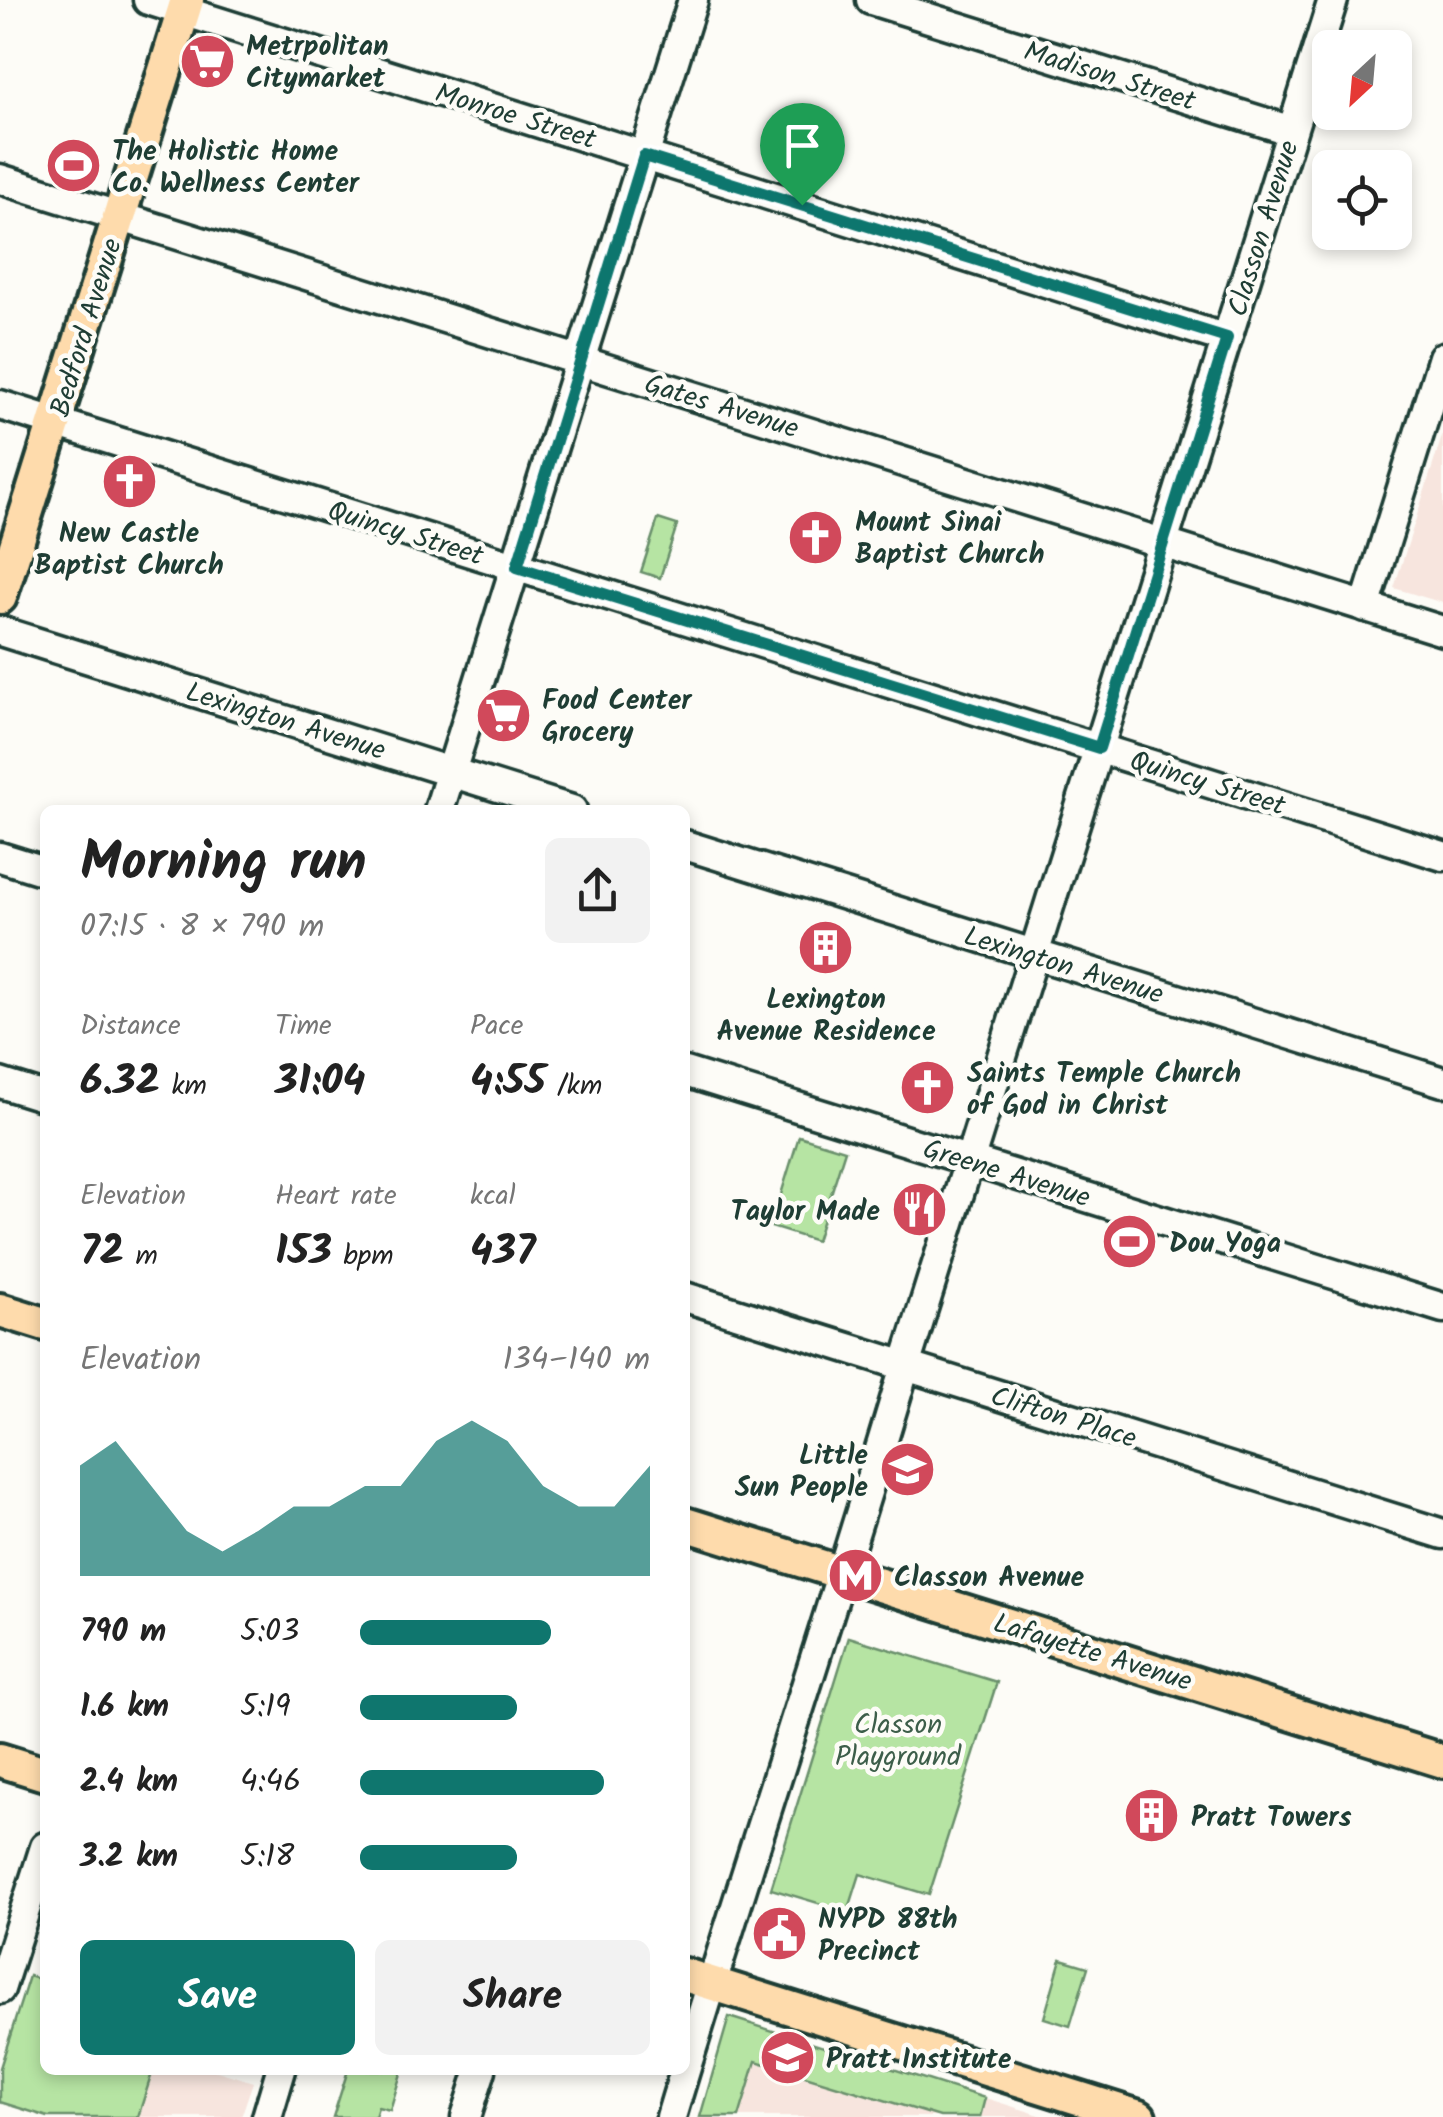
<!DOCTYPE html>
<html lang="en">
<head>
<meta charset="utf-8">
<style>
  :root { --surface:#fff; --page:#f2f2f2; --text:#222; --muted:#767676; --accent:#0f766e }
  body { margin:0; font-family:Kalam,sans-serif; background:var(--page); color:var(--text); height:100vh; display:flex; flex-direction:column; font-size:38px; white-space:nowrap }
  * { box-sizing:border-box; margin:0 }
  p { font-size:32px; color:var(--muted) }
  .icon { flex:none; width:55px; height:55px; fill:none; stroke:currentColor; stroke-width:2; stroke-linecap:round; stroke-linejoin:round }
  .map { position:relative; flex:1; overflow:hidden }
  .drawer { position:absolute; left:40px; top:805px; width:650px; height:1270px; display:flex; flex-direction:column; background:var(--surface); border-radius:15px; box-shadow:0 5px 15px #0003 }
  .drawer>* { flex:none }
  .needle { width:65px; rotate:206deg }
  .buttons { position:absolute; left:1312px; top:30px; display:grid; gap:20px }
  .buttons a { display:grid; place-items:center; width:100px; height:100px; border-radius:15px; background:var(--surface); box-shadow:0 5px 15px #0003; font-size:50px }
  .pin { position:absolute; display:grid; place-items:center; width:85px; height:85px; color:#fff; margin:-102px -42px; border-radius:50% 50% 50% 0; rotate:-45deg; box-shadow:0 0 10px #0007 }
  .pin .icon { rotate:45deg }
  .round { display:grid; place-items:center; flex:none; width:105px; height:105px; border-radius:15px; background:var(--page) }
  .overview { display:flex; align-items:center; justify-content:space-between; height:170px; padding:0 40px }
  h1 { font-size:55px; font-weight:600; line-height:75px }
  .figures { display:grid; grid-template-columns:repeat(3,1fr); gap:15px; height:170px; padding:10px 40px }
  .figures div { display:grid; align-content:center }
  .figures b { font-size:42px; font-weight:600 }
  .figures small { font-size:28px; font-weight:400 }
  .figures p { font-size:28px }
  .chart { height:280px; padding:20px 40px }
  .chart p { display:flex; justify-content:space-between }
  .chart svg { width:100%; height:180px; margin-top:10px; fill:var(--accent); opacity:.7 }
  .action { display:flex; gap:20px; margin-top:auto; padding:20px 40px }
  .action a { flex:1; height:115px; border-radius:15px; background:var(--accent); color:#fff; font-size:40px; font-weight:600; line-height:115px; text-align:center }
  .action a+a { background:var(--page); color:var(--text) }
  ul { padding:0 40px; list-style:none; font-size:32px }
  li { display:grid; grid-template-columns:160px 120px 1fr; align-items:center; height:75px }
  li i { height:25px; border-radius:12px; background:var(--accent) }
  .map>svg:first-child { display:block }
  .built { fill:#f7e5de }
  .green { fill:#b6e4a3; stroke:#6a906c; stroke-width:2.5 }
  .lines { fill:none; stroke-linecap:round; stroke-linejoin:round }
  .minor-casing { stroke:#1f3d34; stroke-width:35 }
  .major-casing { stroke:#1f3d34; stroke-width:40 }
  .minor { stroke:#fdfcf7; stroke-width:28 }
  .major { stroke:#fedbac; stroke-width:32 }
  .route-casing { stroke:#fff; stroke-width:20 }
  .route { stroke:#0f766e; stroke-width:12 }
  .labels { text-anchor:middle; stroke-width:9; stroke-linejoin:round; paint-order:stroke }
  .poi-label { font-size:28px; font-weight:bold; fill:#1f3d34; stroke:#fdfcf7; text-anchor:start }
  .street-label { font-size:28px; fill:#1f3d34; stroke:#fdfcf7 }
  .park-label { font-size:28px; fill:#3d5e4a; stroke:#fdfcf7 }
</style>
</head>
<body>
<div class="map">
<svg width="1443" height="2117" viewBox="0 0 1443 2117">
  <rect width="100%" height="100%" fill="#fdfcf7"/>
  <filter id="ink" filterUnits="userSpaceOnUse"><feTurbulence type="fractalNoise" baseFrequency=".01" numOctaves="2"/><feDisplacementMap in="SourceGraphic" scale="20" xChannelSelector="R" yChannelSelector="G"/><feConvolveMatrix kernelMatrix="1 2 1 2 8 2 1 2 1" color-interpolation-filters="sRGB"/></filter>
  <g filter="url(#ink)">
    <!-- built -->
    <path class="built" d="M1443,433v170l-49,-15z
      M729,2017l317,100h-346z
      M153,2070h61l39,12 -12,35h-103z"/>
    <!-- green -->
    <path class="green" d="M658,519l19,6 -17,53 -19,-6z
      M799,1136l46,14 -29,91 -45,-14z
      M849,1637l148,45 -68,213 -69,-21 -12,38 -77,-23z
      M1061,1959l27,8 -18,59 -26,-8z
      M29,1976l16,5v89h108l-15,47h-90l-48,-15v-34z
      M729,2017l256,81 -5,19h-40l-184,-56 -17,56h-39z
      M348,2070h54l-12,40 -12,-3 -3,10h-42z"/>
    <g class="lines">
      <defs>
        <path id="minor" d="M148,0l1079,339
          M871,0l421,131
          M0,179l1443,452
          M0,405l1443,451
          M1365,607l78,-250
          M0,631l572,179
          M439,810l254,-810
          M685,845l758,237
          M0,857l45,14
          M685,1072l758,236
          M0,1083l45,14
          M685,1297l758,237
          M0,1989l45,-142
          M267,2117l14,-47
          M466,2117l15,-47
          M671,2117c75,-251 160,-499 234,-751l428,-1366"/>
        <path id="major" d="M0,597l187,-597
          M0,1310l45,14
          M685,1524l758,237
          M0,1760l45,14
          M685,1975l454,142"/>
      </defs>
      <!-- minor casing -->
      <use href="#minor" class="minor-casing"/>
      <!-- major casing -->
      <use href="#major" class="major-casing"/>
      <!-- minor -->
      <use href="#minor" class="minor"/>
      <!-- major -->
      <use href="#major" class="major"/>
    </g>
  </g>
  <g class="lines" filter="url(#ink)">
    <defs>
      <path id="route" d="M644,156l583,182 -128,410 -582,-181z"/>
    </defs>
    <!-- route casing -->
    <use href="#route" class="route-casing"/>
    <!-- route -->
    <use href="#route" class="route"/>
  </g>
  <!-- icons -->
  <defs>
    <symbol id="supermarket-disc" viewBox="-11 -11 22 22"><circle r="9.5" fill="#d1495b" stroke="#fdfcf7"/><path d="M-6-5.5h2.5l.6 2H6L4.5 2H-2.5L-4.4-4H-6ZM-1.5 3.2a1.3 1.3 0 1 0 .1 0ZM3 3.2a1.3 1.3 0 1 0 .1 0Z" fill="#fff"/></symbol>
    <symbol id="stadium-disc" viewBox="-11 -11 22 22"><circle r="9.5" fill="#d1495b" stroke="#fdfcf7"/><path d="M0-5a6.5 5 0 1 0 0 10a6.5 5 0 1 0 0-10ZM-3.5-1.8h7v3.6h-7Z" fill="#fff"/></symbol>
    <symbol id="church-disc" viewBox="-11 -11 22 22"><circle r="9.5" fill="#d1495b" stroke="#fdfcf7"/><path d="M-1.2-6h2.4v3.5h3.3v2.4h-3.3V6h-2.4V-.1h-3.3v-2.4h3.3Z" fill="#fff"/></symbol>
    <symbol id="building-disc" viewBox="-11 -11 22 22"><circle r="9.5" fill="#d1495b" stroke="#fdfcf7"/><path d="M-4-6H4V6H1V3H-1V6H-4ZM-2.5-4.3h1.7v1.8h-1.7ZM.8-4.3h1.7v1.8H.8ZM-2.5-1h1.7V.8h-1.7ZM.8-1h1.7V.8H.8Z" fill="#fff"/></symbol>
    <symbol id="restaurant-disc" viewBox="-11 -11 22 22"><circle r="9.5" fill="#d1495b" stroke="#fdfcf7"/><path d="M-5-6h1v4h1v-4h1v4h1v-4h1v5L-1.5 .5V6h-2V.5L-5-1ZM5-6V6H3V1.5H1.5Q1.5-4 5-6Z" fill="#fff"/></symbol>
    <symbol id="school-disc" viewBox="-11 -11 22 22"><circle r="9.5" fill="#d1495b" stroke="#fdfcf7"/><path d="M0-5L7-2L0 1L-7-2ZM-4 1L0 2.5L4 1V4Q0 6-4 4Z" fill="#fff"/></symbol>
    <symbol id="metro-disc" viewBox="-11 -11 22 22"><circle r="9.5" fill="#d1495b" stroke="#fdfcf7"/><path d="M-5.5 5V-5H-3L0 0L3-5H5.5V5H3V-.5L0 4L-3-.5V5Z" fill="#fff"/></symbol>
    <symbol id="civic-disc" viewBox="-11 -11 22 22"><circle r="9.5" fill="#d1495b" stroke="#fdfcf7"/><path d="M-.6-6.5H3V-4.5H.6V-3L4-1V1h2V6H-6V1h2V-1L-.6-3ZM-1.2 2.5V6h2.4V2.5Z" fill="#fff"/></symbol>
    <symbol id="university-disc" viewBox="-11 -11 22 22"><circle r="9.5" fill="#d1495b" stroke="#fdfcf7"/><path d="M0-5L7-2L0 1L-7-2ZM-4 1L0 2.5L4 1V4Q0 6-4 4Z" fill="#fff"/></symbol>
  </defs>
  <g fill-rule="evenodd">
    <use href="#supermarket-disc" x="176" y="30" width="63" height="63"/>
    <use href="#stadium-disc" x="42" y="134" width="63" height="63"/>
    <use href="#church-disc" x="98" y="450" width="63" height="63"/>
    <use href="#church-disc" x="784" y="506" width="63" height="63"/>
    <use href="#supermarket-disc" x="472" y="684" width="63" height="63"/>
    <use href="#building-disc" x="794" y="916" width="63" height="63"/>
    <use href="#church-disc" x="896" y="1056" width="63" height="63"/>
    <use href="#restaurant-disc" x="888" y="1178" width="63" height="63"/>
    <use href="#stadium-disc" x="1098" y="1210" width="63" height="63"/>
    <use href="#school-disc" x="876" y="1438" width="63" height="63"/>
    <use href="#metro-disc" x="824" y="1544" width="63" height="63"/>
    <use href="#building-disc" x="1120" y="1784" width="63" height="63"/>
    <use href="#civic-disc" x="748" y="1902" width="63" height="63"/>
    <use href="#university-disc" x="756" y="2026" width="63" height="63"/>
  </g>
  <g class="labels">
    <!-- poi labels -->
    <g class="poi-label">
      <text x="246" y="55">Metrpolitan<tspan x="246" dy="32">Citymarket</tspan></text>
      <text x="112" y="160">The Holistic Home<tspan x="112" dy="32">Co. Wellness Center</tspan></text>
      <text x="855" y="531">Mount Sinai<tspan x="855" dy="32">Baptist Church</tspan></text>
      <text x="129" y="542" text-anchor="middle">New Castle<tspan x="129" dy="32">Baptist Church</tspan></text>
      <text x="542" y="709">Food Center<tspan x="542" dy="32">Grocery</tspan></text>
      <text x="826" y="1008" text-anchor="middle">Lexington<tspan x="826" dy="32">Avenue Residence</tspan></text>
      <text x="967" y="1082">Saints Temple Church<tspan x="967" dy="32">of God in Christ</tspan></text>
      <text x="880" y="1220" text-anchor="end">Taylor Made</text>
      <text x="1169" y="1252">Dou Yoga</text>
      <text x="868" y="1464" text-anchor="end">Little<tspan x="868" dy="32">Sun People</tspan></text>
      <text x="894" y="1586">Classon Avenue</text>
      <text x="1191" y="1826">Pratt Towers</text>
      <text x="818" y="1928">NYPD 88th<tspan x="818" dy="32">Precinct</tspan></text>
      <text x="826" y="2068">Pratt Institute</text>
    </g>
    <!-- street labels -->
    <g class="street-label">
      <text transform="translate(1110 75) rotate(17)" y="10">Madison Street</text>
      <text transform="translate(516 115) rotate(17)" y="10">Monroe Street</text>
      <text transform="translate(1262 228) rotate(-73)" y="10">Classon Avenue</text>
      <text transform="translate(85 327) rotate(-73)" y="10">Bedford Avenue</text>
      <text transform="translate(722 405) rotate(17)" y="10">Gates Avenue</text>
      <text transform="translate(406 532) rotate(17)" y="10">Quincy Street</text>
      <text transform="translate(286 720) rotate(17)" y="10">Lexington Avenue</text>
      <text transform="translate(1208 782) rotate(17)" y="10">Quincy Street</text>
      <text transform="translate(1064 964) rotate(17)" y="10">Lexington Avenue</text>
      <text transform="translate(1007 1172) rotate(17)" y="10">Greene Avenue</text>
      <text transform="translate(1064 1416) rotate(17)" y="10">Clifton Place</text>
      <text transform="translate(1093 1651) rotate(17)" y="10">Lafayette Avenue</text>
    </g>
    <!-- park labels -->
    <g class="park-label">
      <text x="898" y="1733">Classon<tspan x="898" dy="32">Playground</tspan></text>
    </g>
  </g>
</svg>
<div class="buttons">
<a><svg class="needle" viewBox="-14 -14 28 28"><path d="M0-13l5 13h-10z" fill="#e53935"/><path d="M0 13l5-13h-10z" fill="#767676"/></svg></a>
<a><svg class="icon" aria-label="locate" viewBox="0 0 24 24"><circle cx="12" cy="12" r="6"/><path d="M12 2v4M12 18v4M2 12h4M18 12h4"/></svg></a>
</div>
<div class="pin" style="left:802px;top:205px;background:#1e9e55"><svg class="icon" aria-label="arrive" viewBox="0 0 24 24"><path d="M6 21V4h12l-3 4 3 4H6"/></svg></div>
<section class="drawer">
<div class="overview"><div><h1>Morning run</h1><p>07:15 · 8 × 790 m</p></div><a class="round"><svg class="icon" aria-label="share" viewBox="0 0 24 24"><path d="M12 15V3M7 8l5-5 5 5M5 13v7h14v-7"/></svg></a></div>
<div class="figures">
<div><p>Distance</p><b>6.32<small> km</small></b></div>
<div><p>Time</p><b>31:04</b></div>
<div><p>Pace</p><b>4:55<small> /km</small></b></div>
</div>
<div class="figures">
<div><p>Elevation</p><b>72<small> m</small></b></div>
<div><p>Heart rate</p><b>153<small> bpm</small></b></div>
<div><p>kcal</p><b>437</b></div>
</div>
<div class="chart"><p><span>Elevation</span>134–140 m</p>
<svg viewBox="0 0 160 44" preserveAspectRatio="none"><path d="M0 44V17L10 11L20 22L30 33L40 38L50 33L60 27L70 27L80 22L90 22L100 11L110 6L120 11L130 22L140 27L150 27L160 17V44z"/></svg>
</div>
<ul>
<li><b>790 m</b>5:03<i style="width:66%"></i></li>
<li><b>1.6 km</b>5:19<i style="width:54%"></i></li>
<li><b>2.4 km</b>4:46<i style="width:84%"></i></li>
<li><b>3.2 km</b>5:18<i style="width:54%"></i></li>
</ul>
<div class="action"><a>Save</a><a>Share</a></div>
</section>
</div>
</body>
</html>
